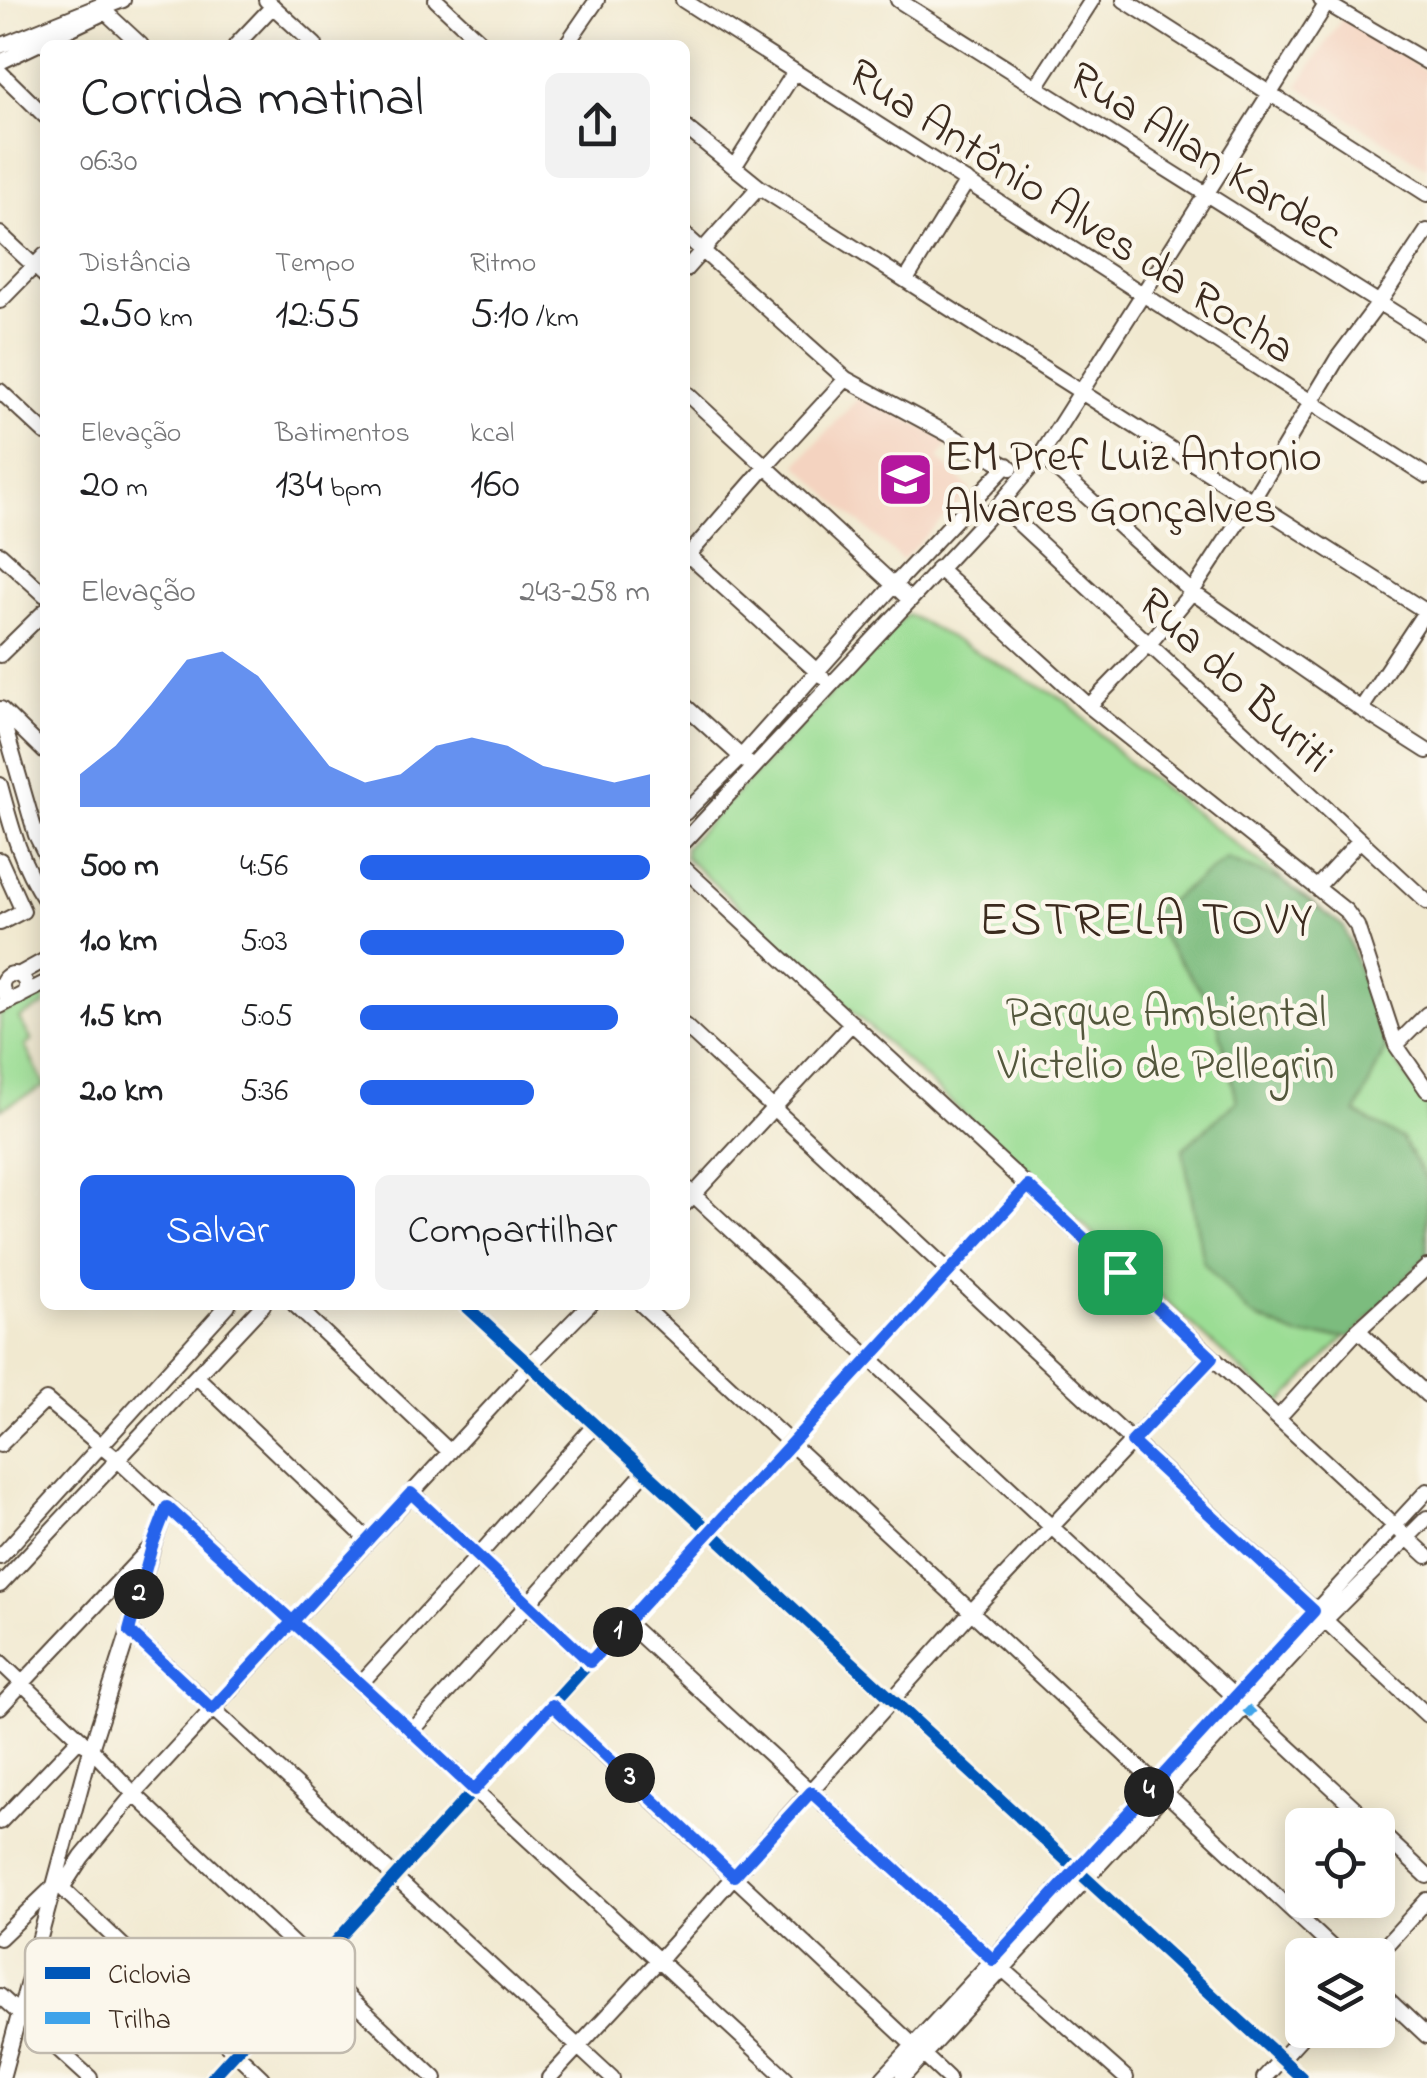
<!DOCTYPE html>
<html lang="pt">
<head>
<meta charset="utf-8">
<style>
  :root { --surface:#fff; --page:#f2f2f2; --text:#202124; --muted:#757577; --accent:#2563eb }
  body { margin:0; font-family:"Indie Flower",sans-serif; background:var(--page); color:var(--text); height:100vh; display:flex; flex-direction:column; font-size:38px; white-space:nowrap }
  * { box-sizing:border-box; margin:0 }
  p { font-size:32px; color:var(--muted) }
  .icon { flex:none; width:55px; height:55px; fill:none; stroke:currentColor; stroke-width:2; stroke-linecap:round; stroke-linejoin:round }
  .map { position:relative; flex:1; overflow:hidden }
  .details { position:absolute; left:40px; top:40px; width:650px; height:1270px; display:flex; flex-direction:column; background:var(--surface); border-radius:15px; box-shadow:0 5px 25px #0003 }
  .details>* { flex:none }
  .buttons { position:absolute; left:1285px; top:1808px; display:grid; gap:20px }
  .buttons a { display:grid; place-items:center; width:110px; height:110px; border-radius:15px; background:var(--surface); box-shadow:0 5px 25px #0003; font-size:50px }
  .pin { position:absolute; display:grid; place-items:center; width:85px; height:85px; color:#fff; margin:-42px; border-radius:20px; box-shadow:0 5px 15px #0006 }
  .km { position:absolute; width:50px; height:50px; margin:-25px; border-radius:50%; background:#222; color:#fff; font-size:28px; line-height:50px; text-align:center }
  .round { display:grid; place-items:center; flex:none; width:105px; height:105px; border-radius:15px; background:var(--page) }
  .overview { display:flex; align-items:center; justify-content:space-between; height:170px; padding:0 40px }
  h1 { font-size:55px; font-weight:600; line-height:75px }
  .stats { display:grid; grid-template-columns:repeat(3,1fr); gap:15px; height:170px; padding:10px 40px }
  .stats div { display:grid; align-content:center }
  .stats b { font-size:42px; font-weight:600 }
  .stats small { font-size:28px; font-weight:400 }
  .stats p { font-size:28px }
  .chart { height:280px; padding:20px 40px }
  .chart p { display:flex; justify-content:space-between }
  .chart svg { width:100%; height:180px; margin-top:10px; fill:var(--accent); opacity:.7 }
  .action { display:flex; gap:20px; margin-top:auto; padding:20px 40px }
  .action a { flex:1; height:115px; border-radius:15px; background:var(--accent); color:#fff; font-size:40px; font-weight:600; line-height:115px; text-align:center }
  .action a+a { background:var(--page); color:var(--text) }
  ul { padding:0 40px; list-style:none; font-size:32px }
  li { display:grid; grid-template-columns:160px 120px 1fr; align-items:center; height:75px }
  li i { height:25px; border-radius:12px; background:var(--accent) }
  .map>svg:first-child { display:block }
  .built { fill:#f4d3c0 }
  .green { fill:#9bdd94; stroke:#6b8459; stroke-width:2.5 }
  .forest { fill:#7cbc7e; stroke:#5c734e; stroke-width:2.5 }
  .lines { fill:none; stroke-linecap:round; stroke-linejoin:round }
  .minor-casing { stroke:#564739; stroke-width:18 }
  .minor { stroke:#fff; stroke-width:14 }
  .quiet { stroke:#3fa3ea; stroke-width:10; stroke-dasharray:20 10; stroke-linecap:butt }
  .cycleway-casing { stroke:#fbf7ec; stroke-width:19 }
  .cycleway { stroke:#0057b8; stroke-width:12 }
  .route-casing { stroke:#fff; stroke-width:20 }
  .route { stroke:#2563eb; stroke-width:12 }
  .labels { text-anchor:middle; stroke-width:9; stroke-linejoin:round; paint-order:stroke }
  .street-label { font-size:45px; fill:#3b2a1e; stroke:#fbf7ec }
  .poi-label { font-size:45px; fill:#3b2a1e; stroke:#fbf7ec; text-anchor:start }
  .park-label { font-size:45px; fill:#53573c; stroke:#fbf7ec }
  .neighbourhood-label { font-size:48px; letter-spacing:2.5px; fill:#3b2a1e; stroke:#fbf7ec }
  .key { fill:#fbf7ec; stroke:#c1baae; stroke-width:2.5 }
  .key-label { font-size:28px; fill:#3b2a1e }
</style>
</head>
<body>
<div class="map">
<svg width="1427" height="2078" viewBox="0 0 1427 2078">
  <rect width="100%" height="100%" fill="#fbf7ec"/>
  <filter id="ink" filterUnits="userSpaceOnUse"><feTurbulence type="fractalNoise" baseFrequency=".01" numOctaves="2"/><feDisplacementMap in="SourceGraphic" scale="20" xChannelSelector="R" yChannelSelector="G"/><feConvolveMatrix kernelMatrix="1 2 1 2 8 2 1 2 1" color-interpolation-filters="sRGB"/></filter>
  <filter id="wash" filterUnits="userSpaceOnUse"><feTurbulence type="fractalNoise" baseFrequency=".0048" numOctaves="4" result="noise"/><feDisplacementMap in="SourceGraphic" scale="40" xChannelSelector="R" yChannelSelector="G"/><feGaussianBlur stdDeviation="2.25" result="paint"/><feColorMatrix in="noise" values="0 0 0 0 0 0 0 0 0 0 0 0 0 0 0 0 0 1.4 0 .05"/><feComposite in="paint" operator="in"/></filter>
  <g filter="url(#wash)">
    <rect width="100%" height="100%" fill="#f1e9d0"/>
    <!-- built -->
    <path class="built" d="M1343,17l84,54v97l-129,-82z
      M861,395l89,47 -12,16 33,32 -69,70 -68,-60 -37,-36z"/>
    <!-- green -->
    <path class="green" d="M907,614l159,87 60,59 218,167 42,120 41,59v147l-148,152 -594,-548v-10z
      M43,992l2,13 -26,13 13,23 -7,5 20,40 -45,23v-95z"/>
    <!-- forest -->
    <path class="forest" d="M1226,859l57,22 61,46 42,120 -30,66 46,26 25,42v75l-75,81 -54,-1 -48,-21 -47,-53 -20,-113 54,-48 -23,-93 -67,-91z"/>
  </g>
  <g filter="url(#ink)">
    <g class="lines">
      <defs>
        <path id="minor" d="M266,0l49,45
          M436,0l48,45
          M683,0l744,476
          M898,0l529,333
          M1124,0l303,194
          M1321,0l106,62
          M99,6l42,39
          M236,45l37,-39
          M566,45l31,-45
          M0,46l99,-40 11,-1 13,-5
          M0,62l99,-47
          M0,72l45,44
          M1036,87l56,-87
          M685,127l74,60 668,425
          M734,167l60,-94
          M0,234l45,42
          M685,235l161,144 165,89
          M685,270l74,-83
          M906,280l61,-99
          M0,301l45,-46
          M0,391l45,42
          M685,392l224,207
          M1041,455l151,137 169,117 66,42
          M999,505l428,397
          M685,552l137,124
          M0,554l45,41
          M685,559l81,-93 80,-87
          M938,568l151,138 257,205 11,15 39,119 31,45
          M0,655l45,-44
          M685,706l63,57
          M1089,706l60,-62 43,-52 61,-93 84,-140 42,-56 48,-72
          M1,709l44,43
          M1361,709l66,-100
          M0,711l36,124 9,18
          M0,785c11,41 21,80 45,115
          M685,813l56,-56 153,-172 113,-120
          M685,841l314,-336 42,-50 288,-455
          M0,860l23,51 -23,12
          M685,869l742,687
          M1317,887l43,-47
          M2 986a12 12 0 1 1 24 0a12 12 0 1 1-24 0Z
          M18,975l27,-15
          M0,1006l45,-23
          M685,1026l742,689
          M1396,1045l31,-31
          M685,1187l688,638
          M685,1204l167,-181
          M295,1305l155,147
          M465,1305l837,773
          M642,1305l698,650
          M1358,1330l69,65
          M197,1377l171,163
          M1278,1418l80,-88 69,-63
          M0,1445l46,-45 73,61 667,617
          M411,1493l179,169
          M0,1557l228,-252
          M0,1585l263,-280
          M626,1622l377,347 123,109
          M129,1631l483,447
          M0,1662l91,87 43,45 301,284
          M360,1684l118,-128 117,-131
          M551,1705l397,373
          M0,1707l150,-159
          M412,1731l117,-128 116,-131
          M0,1822l80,-84
          M1378,1830l49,46
          M62,1888l20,-31 52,-63 396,-429 59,-60
          M62,1888l200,190
          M0,1938l53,-51
          M1377,1955l50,-55
          M1378,1990l49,46
          M0,1996l90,82
          M2,2078l89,-329 38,-118 24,-86 14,-38
          M212,2078l577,-635 239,-257
          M549,2078l110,-118 311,-347 242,-256
          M883,2078l544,-587
          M902,2078l423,-458 102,-102
          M1264,2078l44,-48"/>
      </defs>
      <!-- minor casing -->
      <use href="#minor" class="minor-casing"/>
      <!-- minor -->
      <use href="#minor" class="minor"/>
      <!-- quiet -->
      <path class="quiet" d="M1246,1715l7,-7"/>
      <defs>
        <path id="cycleway" d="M465,1305l837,773
          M212,2078l577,-635 239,-257"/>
      </defs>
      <!-- cycleway casing -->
      <use href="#cycleway" class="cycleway-casing"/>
      <!-- cycleway -->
      <use href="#cycleway" class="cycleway"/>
    </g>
  </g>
  <g class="lines" filter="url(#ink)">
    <defs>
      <path id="route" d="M1120,1272l-92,-86 -438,476 -179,-169c-66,72 -132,144 -199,216l-83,-78 23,-85 15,-39c103,94 206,187 307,283l78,-85 182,171 77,-84 182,168 321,-349 -182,-169 80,-84 -92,-86"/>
    </defs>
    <!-- route casing -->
    <use href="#route" class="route-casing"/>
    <!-- route -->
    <use href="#route" class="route"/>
  </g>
  <!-- icons -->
  <defs>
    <symbol id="school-square" viewBox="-11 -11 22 22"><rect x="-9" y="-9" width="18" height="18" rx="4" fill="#b5179e" stroke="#fbf7ec"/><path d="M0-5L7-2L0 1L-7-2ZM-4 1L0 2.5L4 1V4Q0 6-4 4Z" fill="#fff"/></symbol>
  </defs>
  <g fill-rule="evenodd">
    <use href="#school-square" x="874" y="448" width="63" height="63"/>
  </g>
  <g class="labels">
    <!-- street labels -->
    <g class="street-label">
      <text transform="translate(1207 153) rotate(32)" y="16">Rua Allan Kardec</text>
      <text transform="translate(1073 209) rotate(33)" y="16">Rua Antônio Alves da Rocha</text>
      <text transform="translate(1237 678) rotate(43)" y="16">Rua do Buriti</text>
    </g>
    <!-- poi labels -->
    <g class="poi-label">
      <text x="944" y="470">EM Pref Luiz Antonio<tspan x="944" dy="52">Alvares Gonçalves</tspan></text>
    </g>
    <!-- park labels -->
    <g class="park-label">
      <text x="1166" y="1026">Parque Ambiental<tspan x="1166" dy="52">Victelio de Pellegrin</tspan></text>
    </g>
    <!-- neighbourhood labels -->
    <g class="neighbourhood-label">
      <text x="1147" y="934">ESTRELA TOVY</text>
    </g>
  </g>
  <!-- legend -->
  <rect x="25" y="1938" width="330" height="115" rx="15" class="key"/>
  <rect x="45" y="1967" width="45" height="12" fill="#0057b8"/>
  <rect x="45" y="2012" width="45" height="12" fill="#3fa3ea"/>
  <g class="key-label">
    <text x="108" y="1983">Ciclovia</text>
    <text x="108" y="2028">Trilha</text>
  </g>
</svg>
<div class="buttons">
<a><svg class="icon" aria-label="locate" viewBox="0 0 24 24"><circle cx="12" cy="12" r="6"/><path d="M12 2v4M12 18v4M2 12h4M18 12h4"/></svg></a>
<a><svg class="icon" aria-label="layers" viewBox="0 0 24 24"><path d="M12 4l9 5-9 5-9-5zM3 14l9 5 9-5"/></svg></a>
</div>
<div class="pin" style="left:1120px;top:1272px;background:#1e9e55"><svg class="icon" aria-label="arrive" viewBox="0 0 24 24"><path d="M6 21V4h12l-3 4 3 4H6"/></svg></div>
<b class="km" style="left:618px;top:1632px">1</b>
<b class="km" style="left:139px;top:1594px">2</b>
<b class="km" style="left:630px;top:1778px">3</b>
<b class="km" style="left:1149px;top:1792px">4</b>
<section class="details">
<div class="overview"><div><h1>Corrida matinal</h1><p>06:30</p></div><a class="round"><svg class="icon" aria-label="share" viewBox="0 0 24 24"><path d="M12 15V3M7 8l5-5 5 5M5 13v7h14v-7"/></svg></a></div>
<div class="stats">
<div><p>Distância</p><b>2.50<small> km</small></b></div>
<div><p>Tempo</p><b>12:55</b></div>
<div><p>Ritmo</p><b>5:10<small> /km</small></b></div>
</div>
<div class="stats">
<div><p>Elevação</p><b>20<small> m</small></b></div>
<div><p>Batimentos</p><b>134<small> bpm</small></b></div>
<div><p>kcal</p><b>160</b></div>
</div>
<div class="chart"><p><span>Elevação</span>243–258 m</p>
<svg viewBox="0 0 160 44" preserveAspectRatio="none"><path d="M0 44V36L10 29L20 19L30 8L40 6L50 12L60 23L70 34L80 38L90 36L100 29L110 27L120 29L130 34L140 36L150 38L160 36V44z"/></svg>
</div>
<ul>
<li><b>500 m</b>4:56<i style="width:100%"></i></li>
<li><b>1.0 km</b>5:03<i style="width:91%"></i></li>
<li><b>1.5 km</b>5:05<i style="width:89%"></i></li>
<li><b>2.0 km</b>5:36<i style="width:60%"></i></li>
</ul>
<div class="action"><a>Salvar</a><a>Compartilhar</a></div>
</section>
</div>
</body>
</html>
